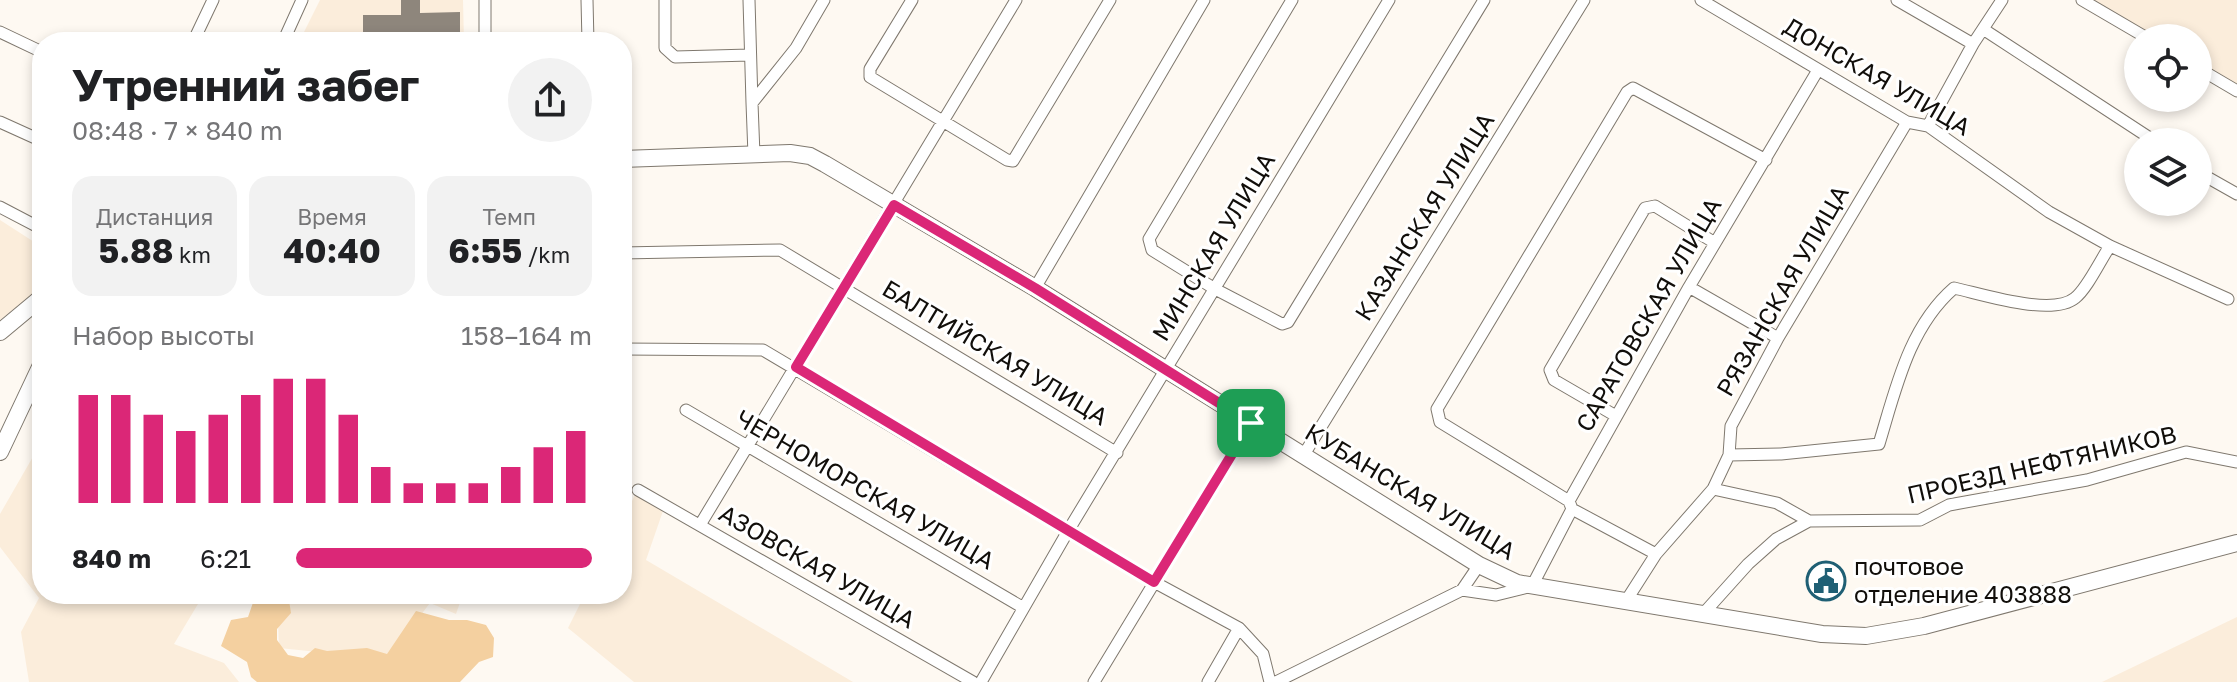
<!DOCTYPE html>
<html lang="ru">
<head>
<meta charset="utf-8">
<style>
  :root { --surface:#fff; --page:#f2f2f2; --text:#202124; --muted:#757577; --accent:#db2777 }
  body { margin:0; font-family:"Golos Text",sans-serif; background:var(--page); color:var(--text); height:100vh; display:flex; flex-direction:column; font-size:30px; white-space:nowrap }
  * { box-sizing:border-box; margin:0 }
  p { font-size:26px; color:var(--muted) }
  .icon { flex:none; width:44px; height:44px; fill:none; stroke:currentColor; stroke-width:2; stroke-linecap:round; stroke-linejoin:round }
  .map { position:relative; flex:1; overflow:hidden }
  .drawer { position:absolute; left:32px; top:32px; width:600px; height:572px; display:flex; flex-direction:column; background:var(--surface); border-radius:32px; box-shadow:0 4px 12px #0003 }
  .drawer>* { flex:none }
  .controls { position:absolute; left:2124px; top:24px; display:grid; gap:16px }
  .controls a { display:grid; place-items:center; width:88px; height:88px; border-radius:50%; background:var(--surface); box-shadow:0 4px 12px #0003; font-size:40px }
  .pin { position:absolute; display:grid; place-items:center; width:68px; height:68px; color:#fff; margin:-34px; border-radius:16px; box-shadow:0 4px 12px #0006 }
  .round { display:grid; place-items:center; flex:none; width:84px; height:84px; border-radius:42px; background:var(--page) }
  .overview { display:flex; align-items:center; justify-content:space-between; height:136px; padding:0 40px }
  h1 { font-size:44px; font-weight:700; line-height:60px }
  .metrics { display:grid; grid-template-columns:repeat(3,1fr); gap:12px; height:136px; padding:8px 40px }
  .metrics div { display:grid; align-content:center; border-radius:20px; background:var(--page); text-align:center }
  .metrics b { font-size:34px; font-weight:700 }
  .metrics small { font-size:22px; font-weight:400 }
  .metrics p { font-size:22px }
  .chart { height:224px; padding:16px 40px }
  .chart p { display:flex; justify-content:space-between }
  .chart svg { width:100%; height:144px; margin-top:8px; stroke:var(--accent); stroke-width:6 }
  ul { padding:0 40px; list-style:none; font-size:26px }
  li { display:grid; grid-template-columns:128px 96px 1fr; align-items:center; height:60px }
  li i { height:20px; border-radius:10px; background:var(--accent) }
  .map>svg:first-child { display:block }
  .built { fill:#fbeddb }
  .green { fill:#f4d0a0 }
  .building { fill:#8e867c }
  .lines { fill:none; stroke-linecap:round; stroke-linejoin:round }
  .street-casing { stroke:#7f786e; stroke-width:13 }
  .secondary-casing { stroke:#7f786e; stroke-width:18 }
  .street { stroke:#fff; stroke-width:11 }
  .secondary { stroke:#fff; stroke-width:16 }
  .route-casing { stroke:#fff; stroke-width:16 }
  .route { stroke:#db2777; stroke-width:10 }
  .labels { text-anchor:middle; stroke-width:6; stroke-linejoin:round; paint-order:stroke }
  .street-label { font-size:24px; fill:#110e0a; stroke:#fff }
  .poi-label { font-size:24px; fill:#110e0a; stroke:#fff; text-anchor:start }
</style>
</head>
<body>
<div class="map">
<svg width="2237" height="682" viewBox="0 0 2237 682">
  <rect width="100%" height="100%" fill="#fef9f2"/>
  <!-- built -->
  <path class="built" d="M320,0h143l1,42h-165z
    M2091,0h146v85l-39,-23v-24h-42z
    M0,220l42,27v40l-42,33z
    M42,441v153h162l-30,50 50,19 15,19h-210l-8,-50 18,-34 -39,-51v-33z
    M635,495l29,13 -18,52 207,122h-219l-66,-54 17,-34h37v-73z
    M277,594h186l-7,20 -26,-11 -43,56 -108,-11z
    M2237,617v65h-135z"/>
  <!-- green -->
  <path class="green" d="M256,594h32l3,19 -14,16v11l11,15 15,3 12,-10 12,3 40,-3 20,6 29,-43 33,9h18l19,5 8,13 -1,19 -14,5 -19,20h-203l-6,-5 -4,-15 -26,-16 10,-26 17,-3z"/>
  <!-- building -->
  <path class="building" d="M401,0h19v13l40,-1v20l-97,1v-18h38z"/>
  <g class="lines">
    <defs>
      <path id="street" d="M485,0v42
        M587,0l1,42
        M665,0v48l10,9 75,-2
        M749,0l3,103
        M912,0l-42,69v8l137,83 6,1 97,-161
        M1292,0l-143,239 3,11 63,39 67,35 6,-2 196,-322
        M1701,0l206,122 21,4 121,86 61,34 118,53
        M1897,0l76,44
        M2082,0l65,38
        M1983,29l173,113
        M0,32l42,20
        M193,42l20,-42
        M283,42l19,-42
        M2198,68l39,23
        M0,122l42,19
        M1928,126l45,-82 29,-44
        M754,155l-2,-52 44,-55 28,-48
        M2198,172l39,22
        M0,207l42,22
        M622,253l158,-3 337,203
        M1689,287l89,51
        M1035,288l169,-288
        M622,349l141,1 391,232 85,46 24,26 7,28
        M686,410l336,197
        M1616,416l-62,-36 -4,-10 95,-162 10,-2 60,37
        M1729,455l52,-1 98,-10c17,-56 30,-117 75,-156 28,6 98,29 121,10 12,-9 26,-39 35,-52
        M1303,456l281,-456
        M1713,489l64,14 32,18
        M638,490l335,192
        M1569,501l-129,-79 -3,-13 190,-317 6,-4 133,72
        M1572,509l84,45
        M700,525l316,-525
        M1462,590l17,-25
        M1626,601l30,-47 57,-65 16,-34 2,-29 47,-88 129,-216
        M1703,614l45,-50 28,-25 33,-18 111,-1 29,-15 138,-25 99,-28 51,10
        M981,682l87,-151 321,-531
        M1094,682l157,-259
        M1208,682l31,-54
        M1276,682l186,-92 34,5 36,-9 40,-77 -3,-8 120,-214 129,-217"/>
      <path id="secondary" d="M622,159l168,-6 20,3 15,8 210,124 444,277 38,18 305,51 44,2 58,-10 313,-83
        M0,332l42,-35
        M0,452l42,-89"/>
    </defs>
    <!-- street casing -->
    <use href="#street" class="street-casing"/>
    <!-- secondary casing -->
    <use href="#secondary" class="secondary-casing"/>
    <!-- street -->
    <use href="#street" class="street"/>
    <!-- secondary -->
    <use href="#secondary" class="secondary"/>
  </g>
  <g class="lines">
    <defs>
      <path id="route" d="M894,205l141,83 216,135 -97,159 -358,-215z"/>
    </defs>
    <!-- route casing -->
    <use href="#route" class="route-casing"/>
    <!-- route -->
    <use href="#route" class="route"/>
  </g>
  <!-- icons -->
  <defs>
    <symbol id="civic-ring" viewBox="-11 -11 22 22"><circle r="9.5" fill="#fff" stroke="#1f5f74" stroke-width="1.5"/><path d="M-.6-6.5H3V-4.5H.6V-3L4-1V1h2V6H-6V1h2V-1L-.6-3ZM-1.2 2.5V6h2.4V2.5Z" fill="#1f5f74"/></symbol>
  </defs>
  <g fill-rule="evenodd">
    <use href="#civic-ring" x="1804" y="559" width="44" height="44"/>
  </g>
  <g class="labels">
    <!-- street labels -->
    <g class="street-label">
      <text transform="translate(1877 77) rotate(30)" y="8">ДОНСКАЯ УЛИЦА</text>
      <text transform="translate(1425 217) rotate(-58)" y="8">КАЗАНСКАЯ УЛИЦА</text>
      <text transform="translate(1214 247) rotate(-59)" y="8">МИНСКАЯ УЛИЦА</text>
      <text transform="translate(1783 291) rotate(-60)" y="8">РЯЗАНСКАЯ УЛИЦА</text>
      <text transform="translate(1649 315) rotate(-60)" y="8">САРАТОВСКАЯ УЛИЦА</text>
      <text transform="translate(995 353) rotate(31)" y="8">БАЛТИЙСКАЯ УЛИЦА</text>
      <text transform="translate(2042 465) rotate(-13)" y="8">ПРОЕЗД НЕФТЯНИКОВ</text>
      <text transform="translate(865 490) rotate(30)" y="8">ЧЕРНОМОРСКАЯ УЛИЦА</text>
      <text transform="translate(1410 492) rotate(31)" y="8">КУБАНСКАЯ УЛИЦА</text>
      <text transform="translate(817 567) rotate(30)" y="8">АЗОВСКАЯ УЛИЦА</text>
    </g>
    <!-- poi labels -->
    <g class="poi-label">
      <text x="1854" y="575">почтовое<tspan x="1854" dy="28">отделение 403888</tspan></text>
    </g>
  </g>
</svg>
<div class="controls">
<a><svg class="icon" aria-label="locate" viewBox="0 0 24 24"><circle cx="12" cy="12" r="6"/><path d="M12 2v4M12 18v4M2 12h4M18 12h4"/></svg></a>
<a><svg class="icon" aria-label="layers" viewBox="0 0 24 24"><path d="M12 4l9 5-9 5-9-5zM3 14l9 5 9-5"/></svg></a>
</div>
<div class="pin" style="left:1251px;top:423px;background:#1e9e55"><svg class="icon" aria-label="arrive" viewBox="0 0 24 24"><path d="M6 21V4h12l-3 4 3 4H6"/></svg></div>
<section class="drawer">
<div class="overview"><div><h1>Утренний забег</h1><p>08:48 · 7 × 840 m</p></div><a class="round"><svg class="icon" aria-label="share" viewBox="0 0 24 24"><path d="M12 15V3M7 8l5-5 5 5M5 13v7h14v-7"/></svg></a></div>
<div class="metrics">
<div><p>Дистанция</p><b>5.88<small> km</small></b></div>
<div><p>Время</p><b>40:40</b></div>
<div><p>Темп</p><b>6:55<small> /km</small></b></div>
</div>
<div class="chart"><p><span>Набор высоты</span>158–164 m</p>
<svg viewBox="0 0 160 44" preserveAspectRatio="none"><path d="M5 44V11M15 44V11M25 44V17M35 44V22M45 44V17M55 44V11M65 44V6M75 44V6M85 44V17M95 44V33M105 44V38M115 44V38M125 44V38M135 44V33M145 44V27M155 44V22"/></svg>
</div>
<ul>
<li><b>840 m</b>6:21<i style="width:100%"></i></li>
</ul>
</section>
</div>
</body>
</html>
